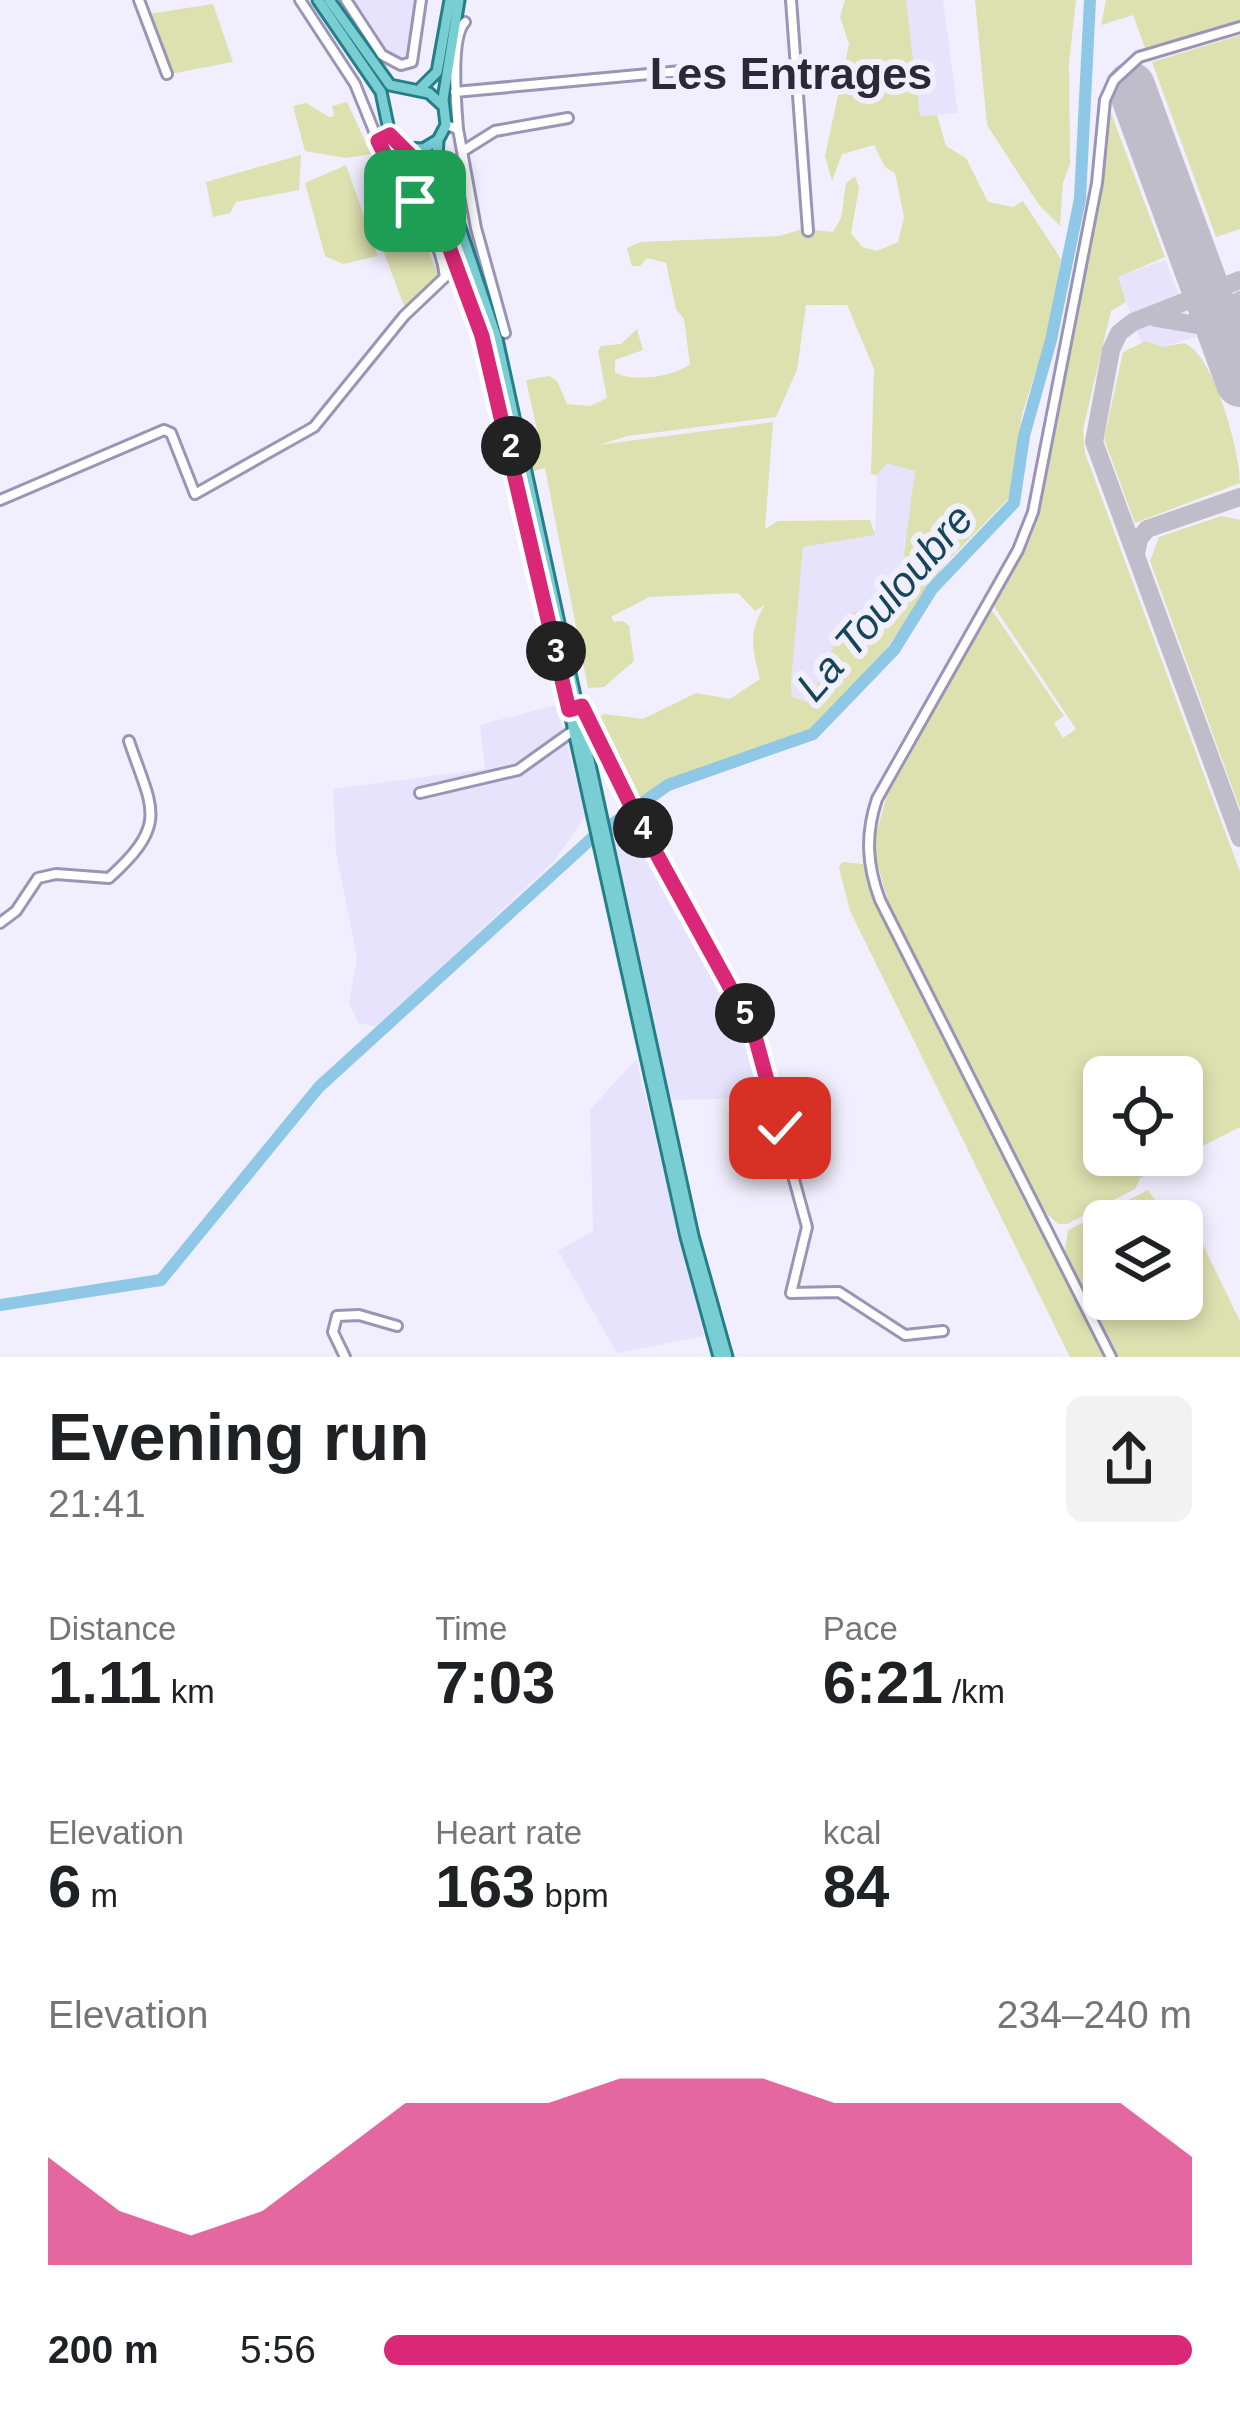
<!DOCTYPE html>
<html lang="en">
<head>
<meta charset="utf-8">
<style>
  :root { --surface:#fff; --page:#f2f2f2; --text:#202124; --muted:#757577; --accent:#db2777 }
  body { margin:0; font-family:Helvetica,sans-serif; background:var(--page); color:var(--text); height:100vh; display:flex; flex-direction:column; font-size:45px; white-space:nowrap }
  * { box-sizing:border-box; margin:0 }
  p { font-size:39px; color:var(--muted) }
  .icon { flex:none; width:66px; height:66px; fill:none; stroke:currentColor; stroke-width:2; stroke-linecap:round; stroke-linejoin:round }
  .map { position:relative; height:1357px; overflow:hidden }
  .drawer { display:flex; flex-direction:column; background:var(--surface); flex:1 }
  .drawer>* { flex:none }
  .buttons { position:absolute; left:1083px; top:1056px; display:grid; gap:24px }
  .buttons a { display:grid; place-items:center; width:120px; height:120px; border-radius:18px; background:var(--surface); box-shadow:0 6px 18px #0003; font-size:60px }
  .pin { position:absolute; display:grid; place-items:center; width:102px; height:102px; color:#fff; margin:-51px; border-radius:24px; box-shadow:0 6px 18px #0006 }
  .km { position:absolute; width:60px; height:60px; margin:-30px; border-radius:50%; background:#222; color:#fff; font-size:33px; line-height:60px; text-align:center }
  .round { display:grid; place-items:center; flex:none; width:126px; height:126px; border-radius:18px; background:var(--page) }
  .head { display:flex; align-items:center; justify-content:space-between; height:204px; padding:0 48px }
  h1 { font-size:66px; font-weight:700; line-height:90px }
  .metrics { display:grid; grid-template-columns:repeat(3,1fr); gap:18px; height:204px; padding:12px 48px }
  .metrics div { display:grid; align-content:center }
  .metrics b { font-size:60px; font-weight:700 }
  .metrics small { font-size:33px; font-weight:400 }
  .metrics p { font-size:33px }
  .chart { height:336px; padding:24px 48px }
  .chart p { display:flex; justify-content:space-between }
  .chart svg { width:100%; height:216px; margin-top:12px; fill:var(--accent); opacity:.7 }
  ul { padding:0 48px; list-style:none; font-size:39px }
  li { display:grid; grid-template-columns:192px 144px 1fr; align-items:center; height:90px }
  li i { height:30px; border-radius:15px; background:var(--accent) }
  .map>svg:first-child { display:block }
  .built { fill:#e7e3fd }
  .green { fill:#dde0af; fill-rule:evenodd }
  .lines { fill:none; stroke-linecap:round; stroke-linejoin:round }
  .river { stroke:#8ec8e6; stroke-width:12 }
  .taxiway { stroke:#bfbdca; stroke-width:18 }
  .runway { stroke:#bfbdca; stroke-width:48 }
  .minor-casing { stroke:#9a95b6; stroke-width:14 }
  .major-casing { stroke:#247f89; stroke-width:15 }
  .minor { stroke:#fff; stroke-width:8 }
  .major { stroke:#79ced3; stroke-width:9 }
  .route-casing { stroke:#fff; stroke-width:24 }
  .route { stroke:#db2777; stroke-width:15 }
  .labels { text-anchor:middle; stroke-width:12; stroke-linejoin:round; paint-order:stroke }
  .water-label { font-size:42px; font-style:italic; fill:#16455a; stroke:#f1effd }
  .quarter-label { font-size:45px; font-weight:bold; fill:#2b2936; stroke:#f1effd }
</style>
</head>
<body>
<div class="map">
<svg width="1240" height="1357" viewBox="0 0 1240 1357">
  <rect width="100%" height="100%" fill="#f1effd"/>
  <!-- built -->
  <path class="built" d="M355,0h64l-4,57 -22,2z
    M906,0h37l15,113 -38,3z
    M1165,260l31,77 -33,10 -22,-5 -24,-65z
    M887,462l29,9 -18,130 -9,6 -39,6 -26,52 -12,38h-12l-8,-6 -1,-14 12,-136 72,-12 2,-60z
    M556,705l30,111 -32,45 -177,166 -19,-4 -9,-20 8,-46 -21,-104 -3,-64 152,-20 -5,-44z
    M635,824l103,189 23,85 -90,2 -61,-269z
    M636,1059l68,277 -87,17 -59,-102 35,-20 -3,-121z"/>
  <!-- green -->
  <path class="green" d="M845,0h61l14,116 17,-1 9,31 20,12 22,44 25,5 10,-6 38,58 -15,81 -24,74 -12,83 -64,66 -61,88 -40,47 -38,36 -144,48 -28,23 -43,-83 12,-8 39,5 53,-26 34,6 30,-20c-8,-30 -12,-47 5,-74l-10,6 -17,-18 -89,4 -38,20 3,5 9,-1 6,5 5,35 -30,26 -16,1 -43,-220 -12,3 -8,-39 12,-2 -11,-50 23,-4 8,5 10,23 23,2 17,-8 -9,-47 3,-5 20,-2 16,-15 6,21 -28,10v13c20,9 58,4 75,-9l-6,-45 -8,-10 -10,-46 -19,-5 -7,8h-8l-5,-18 14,-6 138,-6 24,-7 30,3 8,-14 5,-35 9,-7 4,12 -8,45 11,14 15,4 21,-9 6,-25 -9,-44 -10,-6 -11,-22 -32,9 -10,27 -7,-25 24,-112 -9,-27zM806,305h41l27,64 -3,105 6,1 10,-12 28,8 -17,130 -9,6 -39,6 -26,52 -13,38 -19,-6 -1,-14 12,-136 72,-12 -5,-15 -92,1 -13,8 8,-107 -175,23 30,-9 148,-19 21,-47z
    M975,0h101l-7,63 1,101 -7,19 -3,43 -21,-21 -52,-80z
    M1106,0h134v21l-95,27 -12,-33 -32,10z
    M213,4l20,58 -63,12 -21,-60z
    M1240,35v194l-24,8 -64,-175z
    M347,102l24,52 -25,4 -41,-7 -12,-45 13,-3 23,14 5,-1 -2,-10z
    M1111,113l54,144 -47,20 8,25 -15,9 -28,118 2,24 155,419v255l-100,51 -5,11 -68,35h-9l-17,-16 -148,-288 -17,-62 -1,-20 11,-40 105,-189 73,107 -10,7 9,15 13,-9 -83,-124 39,-70 12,-45zM1104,1077h78v78h-78z
    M301,155l-2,35 -63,12 -6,11 -17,4 -7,-35z
    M346,165l32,91 -35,8 -18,-8 -20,-73z
    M414,213l23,59 -1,9 -30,30 -34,-90z
    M1146,341l17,6 21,-4c30,11 56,109 56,140l-105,40 -31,-84 19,-87z
    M1221,516l19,4v289l-90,-248 9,-24z
    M842,862l21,2 11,35 232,458h-36l-220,-446 -11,-43z
    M1148,1190l22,31h-66v78h78l2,-72 13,6 43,88v36h-124l-52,-102 4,-25z"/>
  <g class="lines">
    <!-- river -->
    <path class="river" d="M0,1305l161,-25 158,-193 272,-248 77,-54 145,-51 81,-84 38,-61 82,-86 10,-67 27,-96 29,-141 10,-199"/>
    <!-- taxiway -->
    <path class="taxiway" d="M1240,280l-107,42 -14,11 -8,17 -17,92 146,396
      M1156,318l47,8 24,23
      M1227,349l2,-28 11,-21
      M1136,554l3,-15 8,-10 93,-32"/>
    <!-- runway -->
    <path class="runway" d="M1131,86l109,297"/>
    <defs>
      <path id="minor" d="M139,0l28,74
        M300,0l55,84 23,57 12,-6
        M346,0l36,55 19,10 11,-3 9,-62
        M791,0l17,231
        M455,92l237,-22
        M446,125l12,4 18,99 29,105
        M458,129c-2,-25 -8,-91 7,-107
        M463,151l32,-20 73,-13
        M0,500l164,-70 7,3 24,61 119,-67 90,-111 41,-39c-6,-51 -44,-91 -67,-136
        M574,709l8,-3 56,114 115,209 54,198 -16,66 48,-1 66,43 38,-4
        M420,793l98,-23 56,-40
        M0,923l16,-12 22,-33 18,-4 53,4c61,-55 43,-69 20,-137
        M345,1357l-12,-25 4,-16 22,-1 38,11
        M1111,1357l-231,-457c-13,-35 -15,-65 -3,-101l141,-249 15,-38 64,-329 8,-83 9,-20 25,-23 101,-30"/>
      <path id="major" d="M318,0l63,92 9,43 28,28 44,114 38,120 186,840 33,120
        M329,0l61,85 39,8 12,11
        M459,0l-16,99 3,26 -8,15 -1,19 60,180 196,897 34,121
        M419,90l18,-18 13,-72
        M406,148l17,1 15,-9"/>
    </defs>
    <!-- minor casing -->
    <use href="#minor" class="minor-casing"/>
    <!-- major casing -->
    <use href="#major" class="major-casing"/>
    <!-- minor -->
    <use href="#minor" class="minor"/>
    <!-- major -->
    <use href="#major" class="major"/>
  </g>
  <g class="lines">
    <defs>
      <path id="route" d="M415,201l-15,-17 -22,-43 12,-6 28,28 64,173 87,374 13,-4 56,114 115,209 27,99"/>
    </defs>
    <!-- route casing -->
    <use href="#route" class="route-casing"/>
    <!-- route -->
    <use href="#route" class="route"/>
  </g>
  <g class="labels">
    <!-- water labels -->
    <g class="water-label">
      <text transform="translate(884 602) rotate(-49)" y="15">La Touloubre</text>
    </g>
    <!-- quarter labels -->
    <g class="quarter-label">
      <text x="791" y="89">Les Entrages</text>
    </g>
  </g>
</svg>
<div class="buttons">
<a><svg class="icon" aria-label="locate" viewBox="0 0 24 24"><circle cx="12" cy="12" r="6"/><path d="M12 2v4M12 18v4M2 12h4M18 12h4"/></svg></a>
<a><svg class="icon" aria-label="layers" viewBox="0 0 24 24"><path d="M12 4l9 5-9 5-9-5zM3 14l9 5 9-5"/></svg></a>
</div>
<div class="pin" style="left:415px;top:201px;background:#1e9e55"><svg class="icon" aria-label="arrive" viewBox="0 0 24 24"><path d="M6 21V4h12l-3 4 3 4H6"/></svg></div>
<div class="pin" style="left:780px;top:1128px;background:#d93025"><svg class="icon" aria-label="check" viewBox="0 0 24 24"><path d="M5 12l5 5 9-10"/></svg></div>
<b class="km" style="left:511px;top:446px">2</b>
<b class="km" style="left:556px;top:651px">3</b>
<b class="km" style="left:643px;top:828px">4</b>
<b class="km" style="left:745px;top:1013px">5</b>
</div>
<section class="drawer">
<div class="head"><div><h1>Evening run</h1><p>21:41</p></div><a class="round"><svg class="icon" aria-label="share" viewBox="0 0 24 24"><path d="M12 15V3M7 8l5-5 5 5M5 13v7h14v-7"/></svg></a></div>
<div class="metrics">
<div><p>Distance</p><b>1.11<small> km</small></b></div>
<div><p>Time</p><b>7:03</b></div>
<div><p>Pace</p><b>6:21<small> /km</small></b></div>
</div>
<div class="metrics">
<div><p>Elevation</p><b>6<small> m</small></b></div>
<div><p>Heart rate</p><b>163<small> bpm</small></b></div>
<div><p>kcal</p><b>84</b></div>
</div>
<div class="chart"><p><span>Elevation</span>234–240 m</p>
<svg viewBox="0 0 160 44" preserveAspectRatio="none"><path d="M0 44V22L10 33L20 38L30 33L40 22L50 11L60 11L70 11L80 6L90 6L100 6L110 11L120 11L130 11L140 11L150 11L160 22V44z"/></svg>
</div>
<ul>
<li><b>200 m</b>5:56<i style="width:100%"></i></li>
</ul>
</section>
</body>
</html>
